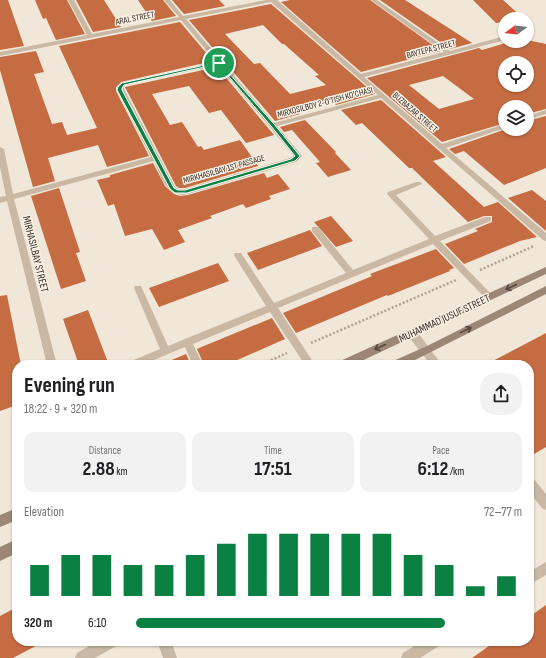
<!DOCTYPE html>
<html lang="en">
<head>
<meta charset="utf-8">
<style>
  :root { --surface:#fff; --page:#f2f2f2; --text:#202124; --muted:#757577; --accent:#0b8043 }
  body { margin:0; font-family:"Sofia Sans Condensed",sans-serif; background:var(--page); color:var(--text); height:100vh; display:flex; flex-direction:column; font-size:15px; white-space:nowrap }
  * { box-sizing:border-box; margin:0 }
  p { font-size:13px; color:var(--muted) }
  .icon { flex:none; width:22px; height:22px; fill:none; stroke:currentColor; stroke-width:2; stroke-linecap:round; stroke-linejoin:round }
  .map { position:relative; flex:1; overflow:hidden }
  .panel { position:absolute; left:12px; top:360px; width:522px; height:286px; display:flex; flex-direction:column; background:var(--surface); border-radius:16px; box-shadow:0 1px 3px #0004 }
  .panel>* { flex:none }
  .needle { width:26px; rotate:255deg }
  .fabs { position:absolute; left:498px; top:12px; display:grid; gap:8px }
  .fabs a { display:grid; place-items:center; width:36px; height:36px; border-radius:50%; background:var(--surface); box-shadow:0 1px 3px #0004; font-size:20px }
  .pin { position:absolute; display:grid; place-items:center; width:34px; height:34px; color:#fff; margin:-17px; border:2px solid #fff; border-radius:50%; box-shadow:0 1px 4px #0007 }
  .round { display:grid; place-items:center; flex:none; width:42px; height:42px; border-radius:16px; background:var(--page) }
  .head { display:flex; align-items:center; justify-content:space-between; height:68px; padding:0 12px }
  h1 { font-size:22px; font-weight:700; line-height:30px }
  .metrics { display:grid; grid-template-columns:repeat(3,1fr); gap:6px; height:68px; padding:4px 12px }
  .metrics div { display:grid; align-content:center; border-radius:10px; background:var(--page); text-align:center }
  .metrics b { font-size:20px; font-weight:700 }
  .metrics small { font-size:11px; font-weight:400 }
  .metrics p { font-size:11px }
  .chart { height:112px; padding:8px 12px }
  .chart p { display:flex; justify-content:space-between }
  .chart svg { width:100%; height:72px; margin-top:4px; stroke:var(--accent); stroke-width:6 }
  ul { padding:0 12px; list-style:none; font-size:13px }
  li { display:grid; grid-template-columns:64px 48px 1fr; align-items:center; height:30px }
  li i { height:10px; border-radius:5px; background:var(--accent) }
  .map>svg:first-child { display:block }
  .building { fill:#c56c42; fill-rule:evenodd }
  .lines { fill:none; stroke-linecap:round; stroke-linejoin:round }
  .path { stroke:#b4a28f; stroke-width:2.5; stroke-dasharray:2 2; stroke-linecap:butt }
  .lane { fill:#c8b8a4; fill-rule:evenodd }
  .street { fill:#c8b8a4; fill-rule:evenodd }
  .secondary { fill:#9c8776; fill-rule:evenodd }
  .oneway { stroke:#53473e }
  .route { fill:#0b8043; stroke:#fff; fill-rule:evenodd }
  .labels { text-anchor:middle; stroke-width:3; stroke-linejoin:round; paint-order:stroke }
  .far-street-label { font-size:9px; fill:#342b26; stroke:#f9f1e4 }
  .street-label { font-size:11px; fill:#342b26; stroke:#f9f1e4 }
</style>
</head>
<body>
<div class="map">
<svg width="546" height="658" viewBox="0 0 546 658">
  <rect width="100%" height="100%" fill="#f1e7d8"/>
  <!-- building -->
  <path class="building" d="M0,0h8l16,46 -24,4z
    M35,0h32l18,34 -29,6 -10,-22 -3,1z
    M76,0h28l17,27 -28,5z
    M138,0h25l13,16 -24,5z
    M172,0h47l6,6 -41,8z
    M290,0h80l71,51 -80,21 -80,-70z
    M380,0h25l67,43 -22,6z
    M473,0h30l21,19h-19v3l-9,1z
    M271,4l104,90 -39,11 -6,-6 -31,8 2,3 -4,1 3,3 -25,7 -86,-101zM263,25l19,19h2l35,31 -4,1 11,9 -36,9 -30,-31 -6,1 -29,-30z
    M180,22l33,39 -92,21 -5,5v4l33,65 -42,11 -9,-22 -50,13 7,23 -22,6 -33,-117v-13l36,-6 8,21 -10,2 18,50 10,-2 5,13 30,-7 -38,-82z
    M527,40l19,4v65l-19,5v-7h-22v16l-63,19 -75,-64 112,-30 3,2 31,-9zM505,63h22v22h-22zM443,76l31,23 -35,10 -30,-24z
    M217,67l57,68 -28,8 -25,-33 -12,3 -20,-27 -37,8 18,31 12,-3 16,25 3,-1 3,4 36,-10 18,26 -73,22h-6l-3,-2 -51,-99z
    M381,100l65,57 -13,4 51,46 14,-5 39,35 -17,4 -56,23 -19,-20 33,-13 -3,-2 17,-7v-6h-8l-16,6 -56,-54h-3l-47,-45 -6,2 -15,-15z
    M546,116v52l-42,17 -40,-34 -9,3 -6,-5 57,-20h21v-8z
    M305,120l31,32 -1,1 16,17 -23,7 -12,-14 4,-1 -28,-32 -8,2 -4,-5z
    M153,163l12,23 9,8 6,2 8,-1 76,-22 3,5 11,-4 12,15 -21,7 2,3 -25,9 -3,-4 -33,12 2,2 -34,12 7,12 -21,8 -12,-21 -27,7 -11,-32 -6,2 -11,-26 13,-3v-2z
    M59,188l21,64 -4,1 10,28 -25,8 -30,-93z
    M532,190l14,11v30l-38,-33z
    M331,216l22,25 -17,6 -22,-25z
    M310,230l12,16 -64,24 -11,-17z
    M436,249l18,19 -5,2 1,1 -62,25 -1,-1 -91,38 -13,-20 89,-37 -2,-2z
    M218,263l11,18 -70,26 -10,-19z
    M7,295l14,70h-4v40l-17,6v-115z
    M88,310l21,55h-30l-16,-46z
    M272,318l13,21 -59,26h-22l-7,-16 2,-1z
    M546,333v114l-17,10v-92h-44z
    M186,354l5,11h-31z
    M546,605v53h-74l24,-17h33v-24z
    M17,607v34h28l-32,17h-13v-42z"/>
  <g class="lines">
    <!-- path -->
    <path class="path" d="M480,270l54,-24
      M311,343l145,-63
      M260,365l27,-12"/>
    <!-- lane -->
    <path class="lane" d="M416,182h4l2,2 -26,11 39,41 50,-19h6v4l-51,20 52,54 1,2 -1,2h-6l-53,-55 -155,64 37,57h-10l-35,-53 -77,32 10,21h-10l-8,-18 -43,18h-15l2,-3 31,-13 -26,-61 1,-2h6l27,60 98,-40 -31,-49 -1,-2 1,-2h6l33,50 72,-30 -34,-42v-4h6l35,43 76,-31 -42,-45 1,-2z
      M546,562v13l-17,10v-13z
      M98,641h20l-2,5 -21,12h-20l2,-5z
      M157,641h14l6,17h-14z
      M422,641h19l-2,5 -19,12h-19l2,-5z"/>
    <!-- street -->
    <path class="street" d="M68,0h6l18,34 87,-17 -15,-17h6l13,16 83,-16h11l84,74 83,-22 -73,-52h6l73,51 55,-15v4l-141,37 78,67 63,-20v4l-59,20 100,85v8l-3,-1 -162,-142 -104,28 25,30 -6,6 -108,32c-21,5 -27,-18 -34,-33l-140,38 43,166h-10l-40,-164 -7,2v-6l6,-1 -6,-29v-20l4,2 9,45 138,-37 -34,-67v-3l4,-4 95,-21 -35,-42 -181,36v-4l87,-17zM271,2l107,93 -104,28 -88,-104zM218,65l76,91 -4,2 -105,31h-6l-4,-2 -52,-100 2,-2z
      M546,110v4l-19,6v-4z
      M412,329l4,1 26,35h-11l-23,-29 -1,-3 1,-3z
      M529,476l4,2 13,16v16l-4,-2 -13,-16z"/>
    <!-- secondary -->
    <path class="secondary" d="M546,267v7l-193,91h-16l1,-3z
      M546,286v8l-141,71h-15l1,-3 36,-16z
      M17,508v12l-17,7v-12z
      M17,539v14l-17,8v-14z"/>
  </g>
  <!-- one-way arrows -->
  <defs><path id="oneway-shaft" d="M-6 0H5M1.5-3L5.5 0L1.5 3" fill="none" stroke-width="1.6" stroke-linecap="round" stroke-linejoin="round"/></defs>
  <g class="oneway">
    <use href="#oneway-shaft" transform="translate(511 287) rotate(155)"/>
    <use href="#oneway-shaft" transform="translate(466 330) rotate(-26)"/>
    <use href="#oneway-shaft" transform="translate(380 347) rotate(155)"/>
  </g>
  <!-- route -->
  <path class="route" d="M219,62l55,62 26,32 -5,5 -108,32h-12l-5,-4 -53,-99 1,-3 4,-4zM218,64l53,62 24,30 -4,3 -106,31h-7l-4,-2 -52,-98v-2l2,-3z"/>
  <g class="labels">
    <!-- far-street labels -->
    <g class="far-street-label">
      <text transform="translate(135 18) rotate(-11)" y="3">ARAL STREET</text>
      <text transform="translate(431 49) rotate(-15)" y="3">BAYTEPA STREET</text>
      <text transform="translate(325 102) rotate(-15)" y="3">MIRXOSILBOY 2-O'TISH KO'CHASI</text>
      <text transform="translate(415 112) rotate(41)" y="3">BUZBAZAR STREET</text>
      <text transform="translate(224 169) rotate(-16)" y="3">MIRKHASILBAY 1ST PASSAGE</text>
    </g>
    <!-- street labels -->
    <g class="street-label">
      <text transform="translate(36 254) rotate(76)" y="4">MIRHASILBAY STREET</text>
      <text transform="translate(444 318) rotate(-25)" y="4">MUHAMMAD JUSUF STREET</text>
    </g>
  </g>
</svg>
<div class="fabs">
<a><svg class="needle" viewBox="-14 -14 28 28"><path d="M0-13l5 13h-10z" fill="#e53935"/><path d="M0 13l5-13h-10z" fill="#757577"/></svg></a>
<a><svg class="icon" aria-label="locate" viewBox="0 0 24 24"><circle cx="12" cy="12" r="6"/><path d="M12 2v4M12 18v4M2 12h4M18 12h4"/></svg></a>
<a><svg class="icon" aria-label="layers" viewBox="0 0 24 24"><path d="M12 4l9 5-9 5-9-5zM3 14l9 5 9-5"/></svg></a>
</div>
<div class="pin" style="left:219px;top:63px;background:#1e9e55"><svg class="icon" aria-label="arrive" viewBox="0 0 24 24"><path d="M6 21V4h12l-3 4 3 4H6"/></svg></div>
<section class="panel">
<div class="head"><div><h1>Evening run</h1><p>18:22 · 9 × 320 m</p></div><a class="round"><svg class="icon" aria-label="share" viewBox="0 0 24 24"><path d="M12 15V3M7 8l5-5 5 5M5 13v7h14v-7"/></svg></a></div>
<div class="metrics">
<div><p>Distance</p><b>2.88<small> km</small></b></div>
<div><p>Time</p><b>17:51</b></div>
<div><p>Pace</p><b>6:12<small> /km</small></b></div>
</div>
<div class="chart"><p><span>Elevation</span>72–77 m</p>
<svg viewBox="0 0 160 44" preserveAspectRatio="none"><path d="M5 44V25M15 44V19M25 44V19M35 44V25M45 44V25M55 44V19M65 44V12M75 44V6M85 44V6M95 44V6M105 44V6M115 44V6M125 44V19M135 44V25M145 44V38M155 44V32"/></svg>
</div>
<ul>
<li><b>320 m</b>6:10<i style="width:80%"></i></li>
</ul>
</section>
</div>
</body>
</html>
